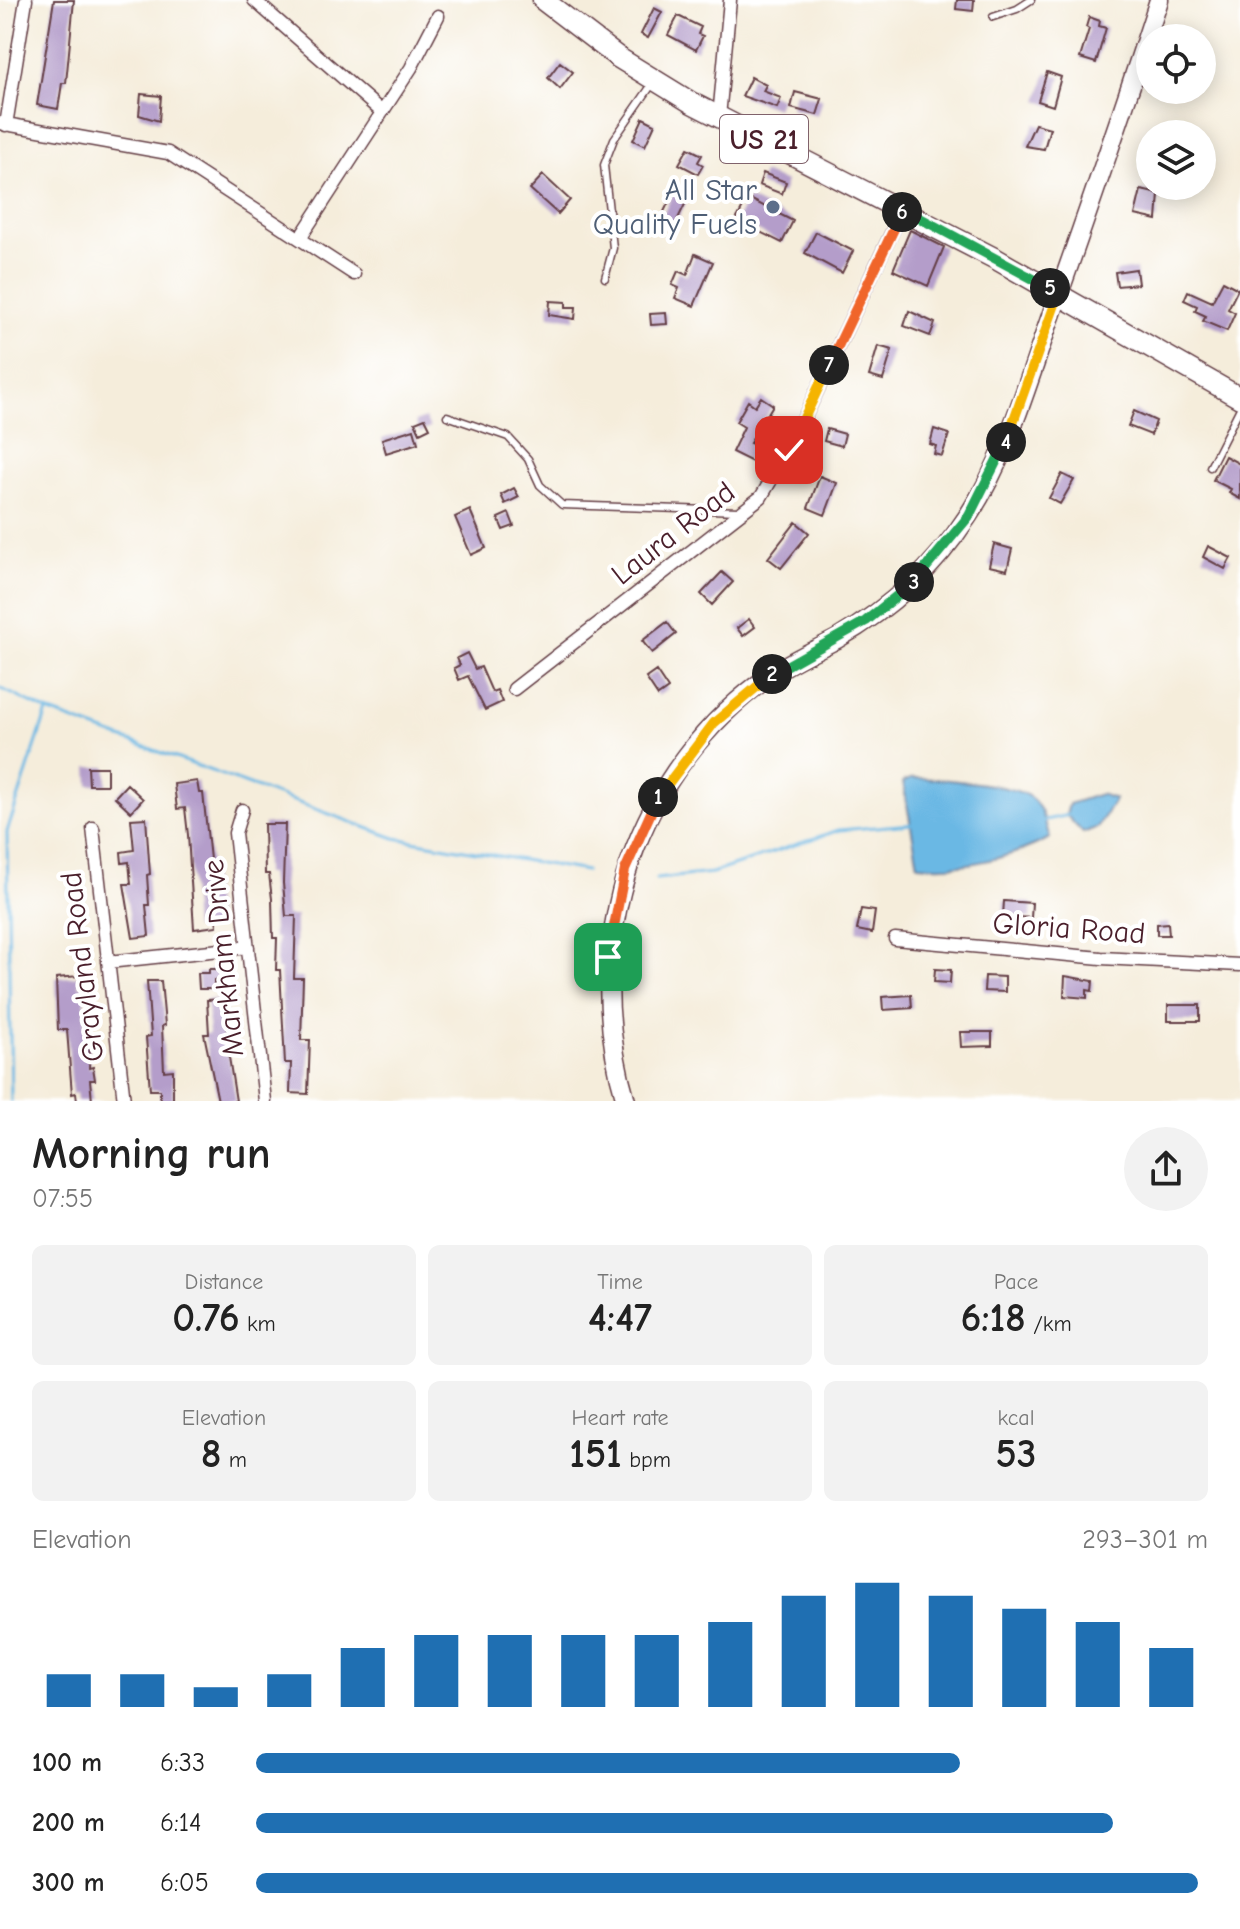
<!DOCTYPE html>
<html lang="en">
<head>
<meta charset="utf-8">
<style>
  :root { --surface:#fff; --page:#f2f2f2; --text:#222; --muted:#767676; --accent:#1f6fb2 }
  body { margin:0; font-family:"Comic Neue",sans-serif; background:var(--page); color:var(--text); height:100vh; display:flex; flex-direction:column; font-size:30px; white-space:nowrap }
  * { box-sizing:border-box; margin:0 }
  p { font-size:26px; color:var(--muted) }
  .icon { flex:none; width:44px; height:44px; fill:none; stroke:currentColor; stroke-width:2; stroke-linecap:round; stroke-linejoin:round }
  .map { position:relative; height:1101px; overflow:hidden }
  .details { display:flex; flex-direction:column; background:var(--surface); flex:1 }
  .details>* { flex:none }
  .fabs { position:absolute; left:1136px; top:24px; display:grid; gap:16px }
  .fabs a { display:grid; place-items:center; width:80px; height:80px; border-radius:50%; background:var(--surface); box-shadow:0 4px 20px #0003; font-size:40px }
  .pin { position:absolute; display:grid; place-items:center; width:68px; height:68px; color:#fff; margin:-34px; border-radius:16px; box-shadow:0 4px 12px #0006 }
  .km { position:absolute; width:40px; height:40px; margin:-20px; border-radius:50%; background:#222; color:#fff; font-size:22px; line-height:40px; text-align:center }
  .round { display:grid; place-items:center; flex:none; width:84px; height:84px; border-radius:42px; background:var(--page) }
  .headline { display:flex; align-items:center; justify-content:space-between; height:136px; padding:0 32px }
  h1 { font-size:44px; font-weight:800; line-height:60px }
  .stats { display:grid; grid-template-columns:repeat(3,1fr); gap:12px; height:136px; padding:8px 32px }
  .stats div { display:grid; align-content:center; border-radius:12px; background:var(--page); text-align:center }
  .stats b { font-size:40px; font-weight:800 }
  .stats small { font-size:22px; font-weight:400 }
  .stats p { font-size:22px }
  .chart { height:224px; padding:16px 32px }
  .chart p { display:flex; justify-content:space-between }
  .chart svg { width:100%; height:144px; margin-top:8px; stroke:var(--accent); stroke-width:6 }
  ul { padding:0 32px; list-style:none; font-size:26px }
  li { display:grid; grid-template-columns:128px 96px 1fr; align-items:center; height:60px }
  li i { height:20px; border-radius:10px; background:var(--accent) }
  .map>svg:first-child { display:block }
  .water { fill:#6bb8e4; stroke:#5a6c88; stroke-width:2 }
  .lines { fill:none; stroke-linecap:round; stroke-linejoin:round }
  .stream { stroke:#6bb8e4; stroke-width:3 }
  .building { fill:#b49dca }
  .lane-casing { stroke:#643e45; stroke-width:9 }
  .street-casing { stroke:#643e45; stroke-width:15 }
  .secondary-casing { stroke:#643e45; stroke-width:21 }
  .primary-casing { stroke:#643e45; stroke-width:23 }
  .lane { stroke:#fff; stroke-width:6 }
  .street { stroke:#fff; stroke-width:12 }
  .secondary { stroke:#fff; stroke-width:18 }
  .primary { stroke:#fff; stroke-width:20 }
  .split-1-casing { stroke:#fff; stroke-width:16 }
  .split-2-casing { stroke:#fff; stroke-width:16 }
  .split-3-casing { stroke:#fff; stroke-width:16 }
  .split-4-casing { stroke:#fff; stroke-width:16 }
  .split-5-casing { stroke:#fff; stroke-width:16 }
  .split-6-casing { stroke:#fff; stroke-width:16 }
  .split-7-casing { stroke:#fff; stroke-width:16 }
  .split-8-casing { stroke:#fff; stroke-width:16 }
  .split-1 { stroke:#f0652b; stroke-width:10 }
  .split-2 { stroke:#f5b400; stroke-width:10 }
  .split-3 { stroke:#22a559; stroke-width:10 }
  .split-4 { stroke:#22a559; stroke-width:10 }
  .split-5 { stroke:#f5b400; stroke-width:10 }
  .split-6 { stroke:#22a559; stroke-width:10 }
  .split-7 { stroke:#f0652b; stroke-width:10 }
  .split-8 { stroke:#f5b400; stroke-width:10 }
  .service-dot { fill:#5c6f8a; stroke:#fff; stroke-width:3 }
  .labels { text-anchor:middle; stroke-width:8; stroke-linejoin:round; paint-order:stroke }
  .shield { fill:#fff; stroke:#80626b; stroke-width:2 }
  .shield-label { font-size:28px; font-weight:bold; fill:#4a1f2b }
  .service-label { font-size:30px; fill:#4e5e75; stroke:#fff; text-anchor:end }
  .street-label { font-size:30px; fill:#4a1f2b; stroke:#fff }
</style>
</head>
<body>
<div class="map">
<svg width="1240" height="1101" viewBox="0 0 1240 1101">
  <rect width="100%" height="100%" fill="#fff"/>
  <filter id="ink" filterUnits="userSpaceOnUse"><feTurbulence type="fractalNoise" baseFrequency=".0125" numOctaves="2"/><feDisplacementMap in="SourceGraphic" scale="16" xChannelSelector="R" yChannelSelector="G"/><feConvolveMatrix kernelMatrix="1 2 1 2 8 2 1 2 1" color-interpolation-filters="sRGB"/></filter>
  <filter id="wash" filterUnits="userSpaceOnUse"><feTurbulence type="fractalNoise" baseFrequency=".006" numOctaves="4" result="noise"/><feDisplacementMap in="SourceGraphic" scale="32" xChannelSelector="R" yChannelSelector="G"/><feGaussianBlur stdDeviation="1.8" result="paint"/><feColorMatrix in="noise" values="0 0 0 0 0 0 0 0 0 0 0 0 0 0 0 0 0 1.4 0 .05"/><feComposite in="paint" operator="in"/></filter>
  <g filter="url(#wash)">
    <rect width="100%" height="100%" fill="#f5eddb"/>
    <!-- water -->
    <path class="water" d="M914,778c26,1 98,5 117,20 11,8 15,28 19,40 -39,20 -88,32 -132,27l-15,-83z
      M1100,794l15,5 -17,28 -15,6 -17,-18 3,-11z"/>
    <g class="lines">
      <!-- stream -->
      <path class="stream" d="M0,688l47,23 348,127 191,33
        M1041,821l28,-6
        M656,879l56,-6 127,-43 73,-6
        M11,1101l-4,-269 40,-121"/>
    </g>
    <g id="blocks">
      <!-- building -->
      <path class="building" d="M54,0h20l-8,83h-4l-4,26 -21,-4z
        M957,0h17l-1,11 -17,-2z
        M654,8l8,4 -14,26 -7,-4z
        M678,16l23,11 -3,7 5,2 -7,14 -28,-15z
        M1089,17l11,4 -1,5 7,2 -10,35 -16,-5 9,-29 -3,-2z
        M560,62l13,10 -13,17 -12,-11z
        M1047,72l14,5 -8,29 -15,-5z
        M751,77l15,8 -3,6 18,7 -4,10 -35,-12z
        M795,92l27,7 -5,16 -26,-7z
        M141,94l20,2 -2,25 -20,-6z
        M643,118l12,6 -10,22 -12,-6z
        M1035,124l15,4 -6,21 -19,-3z
        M688,148l14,7 -4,7 5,3 -5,9 -19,-10z
        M763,173l23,9 -4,12 -23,-9z
        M543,175l27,25 -12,14 -28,-25z
        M675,189l14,7 -16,33 -14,-7z
        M1141,190l18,4 -2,26 -22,-5z
        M748,198l45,23 -11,22 -46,-23z
        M910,230l34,17 -16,39 -35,-16z
        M816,232l37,19 -11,22 -37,-20z
        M695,254l18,8 -19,44 -19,-8 4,-10 -7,-3 6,-14 9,4z
        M1136,269l2,15 -21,2 -2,-14z
        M1223,281l15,8 -10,20 7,4 -8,18 -24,-10 3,-5 -11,-5 2,-5 -13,-6 4,-9 24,11z
        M550,301l16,1v5h10l-1,12 -26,-4z
        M909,311l26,12 -5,13 -26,-10z
        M666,313l1,11 -16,1 -1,-11z
        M878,346l14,4 -9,30 -14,-4z
        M761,397l12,8 -23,38 9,4 -7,15 -20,-10 12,-25 -8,-5 12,-21 7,5z
        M1134,411l22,10 -5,14 -23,-9z
        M425,418l5,10 -10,5 -5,-11z
        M414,429l4,14 -32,10 -4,-14z
        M827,429l18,5 -3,12 -18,-5z
        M934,429l15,5 -7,22 -8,-2 2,-8 -6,-2z
        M1225,456l15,8v35l-11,-6 2,-4 -18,-9z
        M1062,474l12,6 -14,24 -11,-6z
        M820,476l17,7 -12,32 -17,-7z
        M514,488l5,9 -14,7 -4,-9z
        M470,510l16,38 -15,7 -16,-38z
        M509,513l5,13 -11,4 -5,-12z
        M796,522l13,11 -28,35 -13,-10z
        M994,544l18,5 -5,21 -18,-4z
        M1208,546l23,12 -6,11 -22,-12z
        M722,572l11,10 -21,23 -11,-11z
        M749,619l6,8 -12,9 -6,-8z
        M667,622l9,12 -24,19 -10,-12z
        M467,653l8,16 6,-2 11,25 5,-2 5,12 -17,8 -17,-34 -9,4 -5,-12 6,-3 -3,-7z
        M656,671l12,18 -10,7 -12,-18z
        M88,767h19v18h-18z
        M197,781l2,12h4l14,133 -23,3 -6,-94 -3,-27 -8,1 -3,-25z
        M127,784l16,15 -12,13 -16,-15z
        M146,818l4,56 -3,1 2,30h-3l3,31 -16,2 -9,-54h7l-2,-22 -7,1 -1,-11 13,-2 -3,-31z
        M264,824h21l-2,59 3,33h10l-2,62h9l-2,62h9l-2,54 -18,-1 1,-30h-6l-5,-93h-4l1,-32h-4l-1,-39 -3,-25h-4z
        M1004,901l28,2 -1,15 -28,-2z
        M861,909l14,2 -3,22 -15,-3z
        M1168,923l1,12h-12v-11z
        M209,969h13v11h-8v9h-15l-1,-16h11z
        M935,969l16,1 -1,13 -16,-1z
        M79,976v10h6v52h5l-1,30 4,-1 2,13h-5l2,21h-15l-1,-8 -4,1 -5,-64h-9l-2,-52z
        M985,976l20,1v15l-21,-1z
        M1065,976l28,5 -1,10 -5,-1v8l-23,-2z
        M147,981h14l4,44 -3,1 2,45 9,-1v31h-13v-11h-10l-4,-53 5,-1z
        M911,995l1,13 -29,2 -1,-13z
        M225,999l3,52 8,50h-18l-14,-67h5l-2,-34z
        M1168,1005h32v16h-32z
        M960,1032h32v14l-31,1z"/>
    </g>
  </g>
  <g filter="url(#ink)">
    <use href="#blocks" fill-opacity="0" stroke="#643e45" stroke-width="2"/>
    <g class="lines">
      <defs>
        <path id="lane" d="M993,17l24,-8 14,-9
          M605,278l8,-30 -9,-83 10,-26 39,-56
          M447,416l61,21 20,22 12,26 22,20 177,6
          M1210,467l30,-59"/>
        <path id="street" d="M254,0l128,112
          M719,117l11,-117
          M0,123l168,30 186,121
          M6,125l20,-125
          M300,238l111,-170 27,-52
          M514,689l247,-192 28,-47 114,-241
          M242,810l-7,23 30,268
          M93,828l31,273
          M895,939l206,19 139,7
          M108,962l140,-15"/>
        <path id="secondary" d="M626,1101c-48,-160 9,-333 148,-428 20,-14 42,-23 63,-34 52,-30 98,-72 131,-123 40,-61 60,-135 84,-203 37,-104 73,-208 107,-313"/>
        <path id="primary" d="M543,0l76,58 73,45 304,156 244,139"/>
      </defs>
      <!-- lane casing -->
      <use href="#lane" class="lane-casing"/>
      <!-- street casing -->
      <use href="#street" class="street-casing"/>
      <!-- secondary casing -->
      <use href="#secondary" class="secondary-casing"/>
      <!-- primary casing -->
      <use href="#primary" class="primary-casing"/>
      <!-- lane -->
      <use href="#lane" class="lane"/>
      <!-- street -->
      <use href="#street" class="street"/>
      <!-- secondary -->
      <use href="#secondary" class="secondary"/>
      <!-- primary -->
      <use href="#primary" class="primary"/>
    </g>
  </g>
  <g class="lines" filter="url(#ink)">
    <defs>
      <path id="split-1" d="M608,957l17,-87 33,-73"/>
      <path id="split-2" d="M658,797l56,-74 58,-49"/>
      <path id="split-3" d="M772,674l94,-53 48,-39"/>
      <path id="split-4" d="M914,582l55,-66 37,-74"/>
      <path id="split-5" d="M1006,442l53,-149 -9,-5"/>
      <path id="split-6" d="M902,212l1,-3 147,79"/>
      <path id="split-7" d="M829,365l73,-153"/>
      <path id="split-8" d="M789,450l40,-85"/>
    </defs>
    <!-- split-1 casing -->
    <use href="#split-1" class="split-1-casing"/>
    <!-- split-2 casing -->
    <use href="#split-2" class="split-2-casing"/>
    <!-- split-3 casing -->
    <use href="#split-3" class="split-3-casing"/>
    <!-- split-4 casing -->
    <use href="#split-4" class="split-4-casing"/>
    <!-- split-5 casing -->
    <use href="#split-5" class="split-5-casing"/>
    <!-- split-6 casing -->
    <use href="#split-6" class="split-6-casing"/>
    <!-- split-7 casing -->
    <use href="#split-7" class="split-7-casing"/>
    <!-- split-8 casing -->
    <use href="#split-8" class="split-8-casing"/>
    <!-- split-1 -->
    <use href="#split-1" class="split-1"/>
    <!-- split-2 -->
    <use href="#split-2" class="split-2"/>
    <!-- split-3 -->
    <use href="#split-3" class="split-3"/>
    <!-- split-4 -->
    <use href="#split-4" class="split-4"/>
    <!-- split-5 -->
    <use href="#split-5" class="split-5"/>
    <!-- split-6 -->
    <use href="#split-6" class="split-6"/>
    <!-- split-7 -->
    <use href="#split-7" class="split-7"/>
    <!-- split-8 -->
    <use href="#split-8" class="split-8"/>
  </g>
  <!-- markers -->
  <circle class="service-dot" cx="773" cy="207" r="8"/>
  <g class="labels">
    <!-- shield labels -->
    <rect class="shield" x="720" y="115" width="88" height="48" rx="6"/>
    <g class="shield-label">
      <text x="764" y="149">US 21</text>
    </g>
    <!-- service labels -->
    <g class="service-label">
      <text x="757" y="200">All Star<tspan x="757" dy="34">Quality Fuels</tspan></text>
    </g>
    <!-- street labels -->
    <g class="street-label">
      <text transform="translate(673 533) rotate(-38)" y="10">Laura Road</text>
      <text transform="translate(1069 928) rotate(4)" y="10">Gloria Road</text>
      <text transform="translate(223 958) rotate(-96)" y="10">Markham Drive</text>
      <text transform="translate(82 967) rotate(-97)" y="10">Grayland Road</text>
    </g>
  </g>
</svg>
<div class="fabs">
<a><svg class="icon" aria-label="locate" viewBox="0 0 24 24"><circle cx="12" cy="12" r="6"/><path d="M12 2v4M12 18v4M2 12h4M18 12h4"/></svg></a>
<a><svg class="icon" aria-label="layers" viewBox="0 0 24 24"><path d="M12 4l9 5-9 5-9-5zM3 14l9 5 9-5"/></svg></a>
</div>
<div class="pin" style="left:608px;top:957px;background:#1e9e55"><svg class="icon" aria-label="arrive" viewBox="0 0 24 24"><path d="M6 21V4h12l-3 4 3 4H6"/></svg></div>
<div class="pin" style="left:789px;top:450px;background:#d93025"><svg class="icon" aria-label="check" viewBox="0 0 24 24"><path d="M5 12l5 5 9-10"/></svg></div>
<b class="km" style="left:658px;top:797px">1</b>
<b class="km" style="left:772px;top:674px">2</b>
<b class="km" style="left:914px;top:582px">3</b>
<b class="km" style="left:1006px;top:442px">4</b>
<b class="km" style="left:1050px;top:288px">5</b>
<b class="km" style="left:902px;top:212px">6</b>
<b class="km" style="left:829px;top:365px">7</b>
</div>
<section class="details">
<div class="headline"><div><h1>Morning run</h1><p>07:55</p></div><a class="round"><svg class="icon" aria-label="share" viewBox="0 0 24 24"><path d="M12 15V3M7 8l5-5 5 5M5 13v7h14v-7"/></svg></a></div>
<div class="stats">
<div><p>Distance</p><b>0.76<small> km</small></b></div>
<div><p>Time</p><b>4:47</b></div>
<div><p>Pace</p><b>6:18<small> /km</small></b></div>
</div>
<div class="stats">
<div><p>Elevation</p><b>8<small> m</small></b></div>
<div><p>Heart rate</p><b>151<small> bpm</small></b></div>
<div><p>kcal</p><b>53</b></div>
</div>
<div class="chart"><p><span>Elevation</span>293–301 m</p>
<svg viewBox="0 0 160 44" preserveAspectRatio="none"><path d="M5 44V34M15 44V34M25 44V38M35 44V34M45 44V26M55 44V22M65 44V22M75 44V22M85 44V22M95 44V18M105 44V10M115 44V6M125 44V10M135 44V14M145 44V18M155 44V26"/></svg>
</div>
<ul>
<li><b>100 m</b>6:33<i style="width:74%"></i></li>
<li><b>200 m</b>6:14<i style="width:90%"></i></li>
<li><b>300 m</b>6:05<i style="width:99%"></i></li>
</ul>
</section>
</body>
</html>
